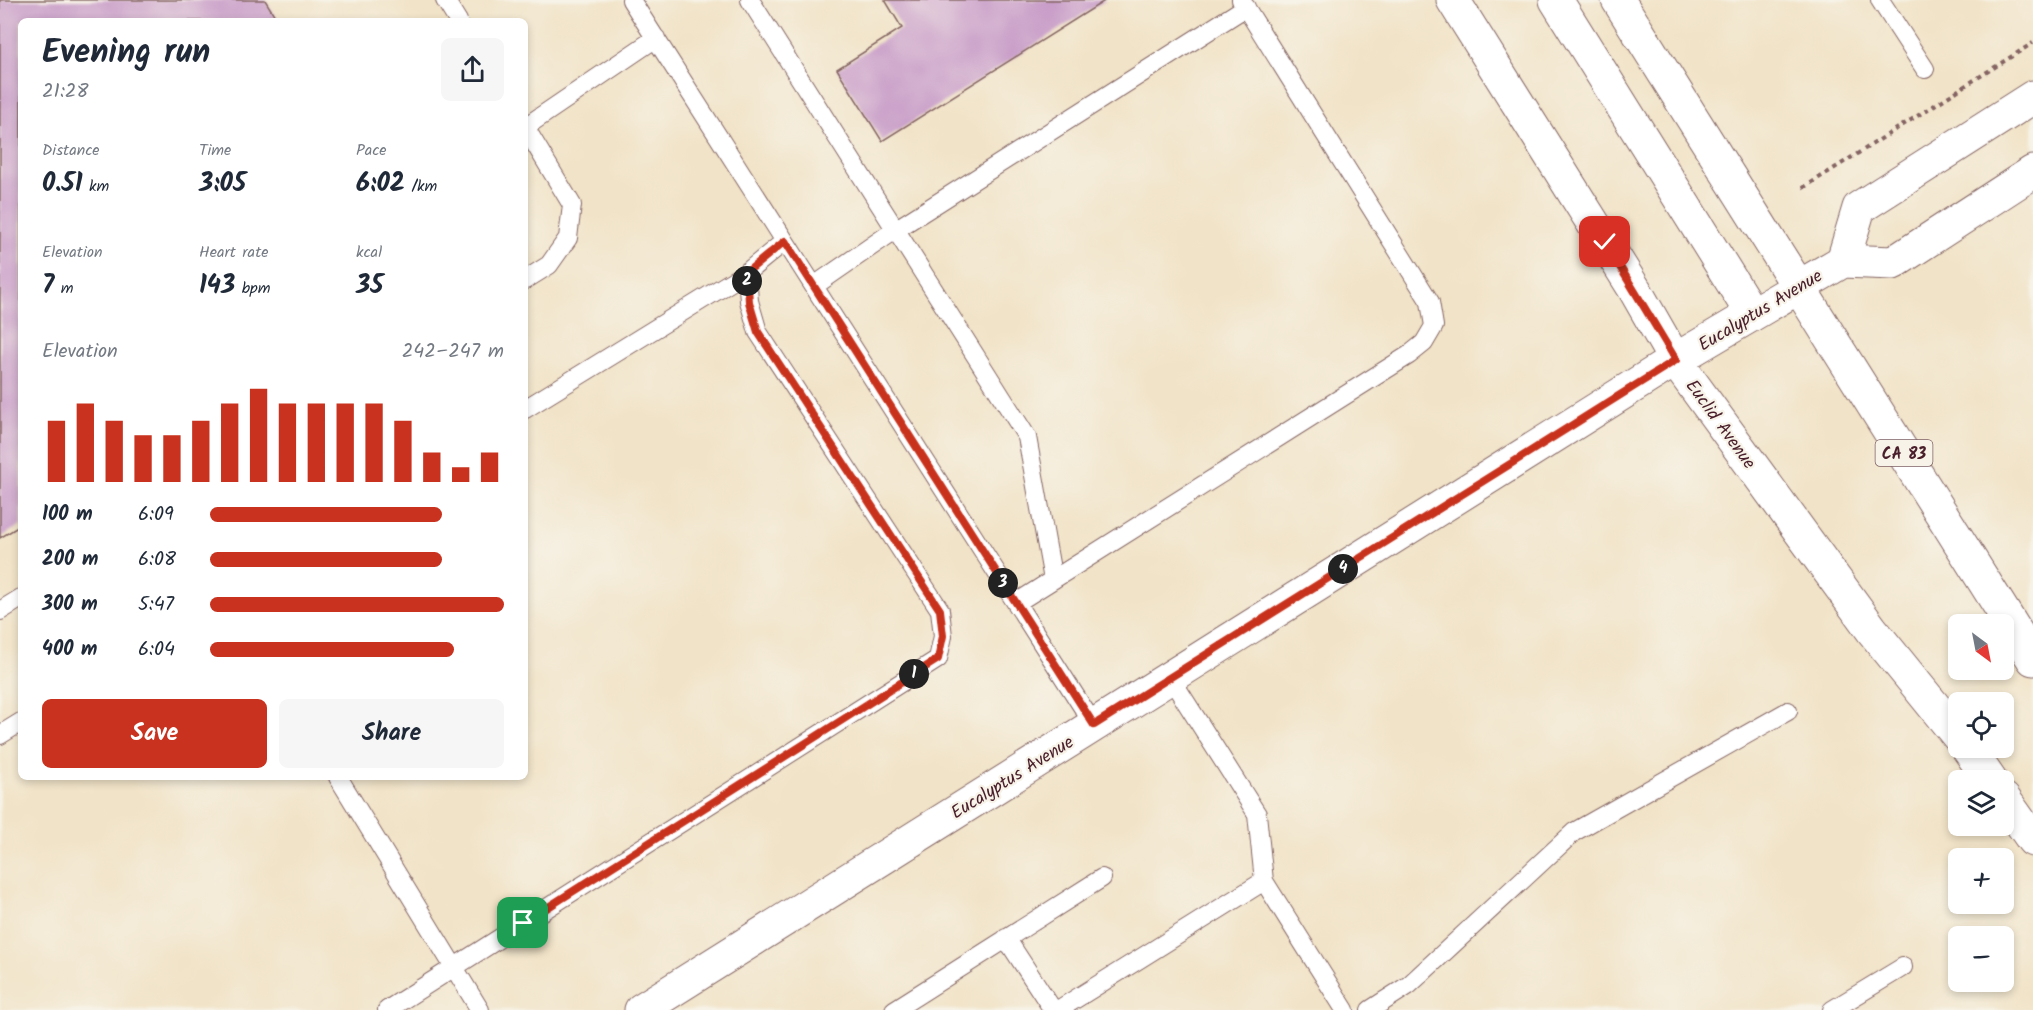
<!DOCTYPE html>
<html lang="en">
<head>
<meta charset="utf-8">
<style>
  :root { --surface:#fff; --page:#f6f6f7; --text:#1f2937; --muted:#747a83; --accent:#c8321e }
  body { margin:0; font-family:Kalam,sans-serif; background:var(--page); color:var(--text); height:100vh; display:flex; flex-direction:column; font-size:22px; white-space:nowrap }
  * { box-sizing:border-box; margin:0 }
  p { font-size:20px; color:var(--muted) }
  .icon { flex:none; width:33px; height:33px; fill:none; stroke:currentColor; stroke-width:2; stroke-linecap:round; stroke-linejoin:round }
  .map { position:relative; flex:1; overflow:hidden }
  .drawer { position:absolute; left:18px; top:18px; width:510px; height:762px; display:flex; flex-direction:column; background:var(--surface); border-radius:9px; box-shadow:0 3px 9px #0003 }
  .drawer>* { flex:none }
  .needle { width:39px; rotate:148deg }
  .controls { position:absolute; left:1948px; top:614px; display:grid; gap:12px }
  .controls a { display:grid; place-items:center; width:66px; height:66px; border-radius:9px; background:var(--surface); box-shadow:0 3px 9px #0003; font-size:30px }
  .pin { position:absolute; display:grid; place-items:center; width:51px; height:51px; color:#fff; margin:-26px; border-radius:12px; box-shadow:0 3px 9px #0006 }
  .km { position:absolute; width:30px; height:30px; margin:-15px; border-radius:50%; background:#222; color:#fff; font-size:16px; line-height:30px; text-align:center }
  .round { display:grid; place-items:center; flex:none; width:63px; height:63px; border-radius:9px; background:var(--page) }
  .overview { display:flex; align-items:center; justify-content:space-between; height:102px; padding:0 24px }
  h1 { font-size:33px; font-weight:800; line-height:45px }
  .stats { display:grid; grid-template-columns:repeat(3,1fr); gap:9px; height:102px; padding:6px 24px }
  .stats div { display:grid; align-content:center }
  .stats b { font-size:26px; font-weight:800 }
  .stats small { font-size:16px; font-weight:400 }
  .stats p { font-size:16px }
  .chart { height:168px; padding:12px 24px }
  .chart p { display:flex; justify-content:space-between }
  .chart svg { width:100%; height:108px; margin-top:6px; stroke:var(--accent); stroke-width:6 }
  .primary-button { display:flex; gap:12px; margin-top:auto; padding:12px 24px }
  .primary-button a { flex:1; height:69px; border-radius:9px; background:var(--accent); color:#fff; font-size:24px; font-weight:800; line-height:69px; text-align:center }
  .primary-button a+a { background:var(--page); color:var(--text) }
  ul { padding:0 24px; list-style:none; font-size:20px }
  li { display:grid; grid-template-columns:96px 72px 1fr; align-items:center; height:45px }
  li i { height:15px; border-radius:8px; background:var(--accent) }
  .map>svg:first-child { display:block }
  .building { fill:#c89bc8 }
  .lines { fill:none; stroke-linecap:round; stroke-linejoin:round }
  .lane-casing { stroke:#846462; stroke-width:20 }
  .secondary-casing { stroke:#846462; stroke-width:35 }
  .primary-casing { stroke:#846462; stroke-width:35 }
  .path { stroke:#846462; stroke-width:4; stroke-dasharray:4.5 4.5; stroke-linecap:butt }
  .lane { stroke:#fff; stroke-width:18 }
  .secondary { stroke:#fff; stroke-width:33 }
  .primary { stroke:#fff; stroke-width:33 }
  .route-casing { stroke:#fff; stroke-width:12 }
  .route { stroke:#c8321e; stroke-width:8 }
  .labels { text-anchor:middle; stroke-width:4.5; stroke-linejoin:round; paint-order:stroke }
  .shield { fill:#f7f3e8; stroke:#7e5f64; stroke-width:1.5 }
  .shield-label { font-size:16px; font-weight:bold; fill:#4a1f2b }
  .street-label { font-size:18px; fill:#4a1f2b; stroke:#f7f3e8 }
</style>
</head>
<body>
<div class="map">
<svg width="2033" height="1010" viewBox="0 0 2033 1010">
  <rect width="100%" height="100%" fill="#f7f3e8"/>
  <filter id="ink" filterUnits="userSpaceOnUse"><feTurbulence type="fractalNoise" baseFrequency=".0167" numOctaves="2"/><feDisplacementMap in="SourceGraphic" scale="12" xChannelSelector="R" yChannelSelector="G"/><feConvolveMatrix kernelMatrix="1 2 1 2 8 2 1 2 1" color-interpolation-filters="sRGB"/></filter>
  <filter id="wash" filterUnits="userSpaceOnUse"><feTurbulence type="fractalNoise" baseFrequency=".008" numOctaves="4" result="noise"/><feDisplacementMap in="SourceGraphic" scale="24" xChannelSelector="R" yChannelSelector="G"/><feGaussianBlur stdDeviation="1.35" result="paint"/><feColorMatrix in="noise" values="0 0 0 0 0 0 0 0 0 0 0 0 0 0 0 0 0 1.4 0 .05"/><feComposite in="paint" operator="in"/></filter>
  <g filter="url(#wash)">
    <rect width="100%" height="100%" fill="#f1e3c7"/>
    <g id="blocks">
      <!-- building -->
      <path class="building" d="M0,0h265l13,21h-257v504l-21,13z
        M885,0h221l-224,141 -45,-72 65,-41z"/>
    </g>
  </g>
  <g filter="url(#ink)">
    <use href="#blocks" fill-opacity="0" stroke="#846462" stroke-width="1.5"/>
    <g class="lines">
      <defs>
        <path id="lane" d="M445,0l13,21
          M631,0l463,725
          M750,0l277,437 26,143
          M1880,0l45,69
          M525,280l24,-15 19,-27 4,-33 -47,-78 131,-89
          M814,286l81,-56 351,-223
          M525,409l222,-137 38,-31
          M1016,603l393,-248 15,-12 10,-17 -4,-24 -189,-302
          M0,611l21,-13
          M1170,677l87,137 7,67
          M0,735l21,-13
          M338,777l142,233
          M1006,938l47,72
          M387,1010l551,-351 5,-23 -3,-26 -182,-278 -9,-31 -2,-29
          M894,1010l208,-132
          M1058,1010l206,-129 81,129
          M1370,1010l39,-25 165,-153 214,-121
          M1832,1010l71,-43"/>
        <path id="secondary" d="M1843,261l16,-53 174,-111
          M641,1010l1034,-650 168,-99 50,2 140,-91"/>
        <path id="primary" d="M1453,0l182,290 40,70 197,270 87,107
          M1556,0l196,314
          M1618,0l415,659
          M1967,747l23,33
          M2004,799l29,41"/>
      </defs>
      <!-- lane casing -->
      <use href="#lane" class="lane-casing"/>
      <!-- secondary casing -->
      <use href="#secondary" class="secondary-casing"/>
      <!-- primary casing -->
      <use href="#primary" class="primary-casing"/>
      <!-- path -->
      <path class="path" d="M1803,188l230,-145"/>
      <!-- lane -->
      <use href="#lane" class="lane"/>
      <!-- secondary -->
      <use href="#secondary" class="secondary"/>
      <!-- primary -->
      <use href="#primary" class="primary"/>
    </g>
  </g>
  <g class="lines" filter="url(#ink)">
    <defs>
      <path id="route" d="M523,923l415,-264 5,-23 -3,-26 -182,-278 -9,-30 -2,-30 38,-31 309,484 582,-365 -71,-118"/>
    </defs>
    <!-- route casing -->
    <use href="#route" class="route-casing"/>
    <!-- route -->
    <use href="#route" class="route"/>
  </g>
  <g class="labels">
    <!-- shield labels -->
    <rect class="shield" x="1875.5" y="440" width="57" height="26" rx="4.5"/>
    <g class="shield-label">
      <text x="1904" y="459">CA 83</text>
    </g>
    <!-- street labels -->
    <g class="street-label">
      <text transform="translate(1760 310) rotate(-31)" y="6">Eucalyptus Avenue</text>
      <text transform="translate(1721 424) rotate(54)" y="6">Euclid Avenue</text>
      <text transform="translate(1012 777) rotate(-32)" y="6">Eucalyptus Avenue</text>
    </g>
  </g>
</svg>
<div class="controls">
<a><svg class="needle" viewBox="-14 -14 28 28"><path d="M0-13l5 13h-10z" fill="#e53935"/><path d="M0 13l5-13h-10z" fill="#747a83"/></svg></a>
<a><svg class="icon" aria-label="locate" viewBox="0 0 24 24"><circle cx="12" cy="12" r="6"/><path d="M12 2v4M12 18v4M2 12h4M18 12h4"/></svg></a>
<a><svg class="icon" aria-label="layers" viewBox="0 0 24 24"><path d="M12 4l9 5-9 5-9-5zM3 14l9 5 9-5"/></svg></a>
<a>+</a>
<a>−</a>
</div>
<div class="pin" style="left:523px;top:923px;background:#1e9e55"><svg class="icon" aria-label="arrive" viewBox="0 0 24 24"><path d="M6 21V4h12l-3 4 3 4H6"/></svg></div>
<div class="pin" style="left:1605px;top:242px;background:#d93025"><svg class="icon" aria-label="check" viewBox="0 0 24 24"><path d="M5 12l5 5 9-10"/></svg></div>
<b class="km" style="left:914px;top:674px">1</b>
<b class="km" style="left:747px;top:281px">2</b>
<b class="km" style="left:1003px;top:583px">3</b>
<b class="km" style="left:1343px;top:569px">4</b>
<section class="drawer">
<div class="overview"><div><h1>Evening run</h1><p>21:28</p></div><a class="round"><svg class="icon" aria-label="share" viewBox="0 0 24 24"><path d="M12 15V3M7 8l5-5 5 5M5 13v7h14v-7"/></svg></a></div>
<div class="stats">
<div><p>Distance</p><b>0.51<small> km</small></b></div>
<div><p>Time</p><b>3:05</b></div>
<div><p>Pace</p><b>6:02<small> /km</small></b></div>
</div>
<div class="stats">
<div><p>Elevation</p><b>7<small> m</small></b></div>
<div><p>Heart rate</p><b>143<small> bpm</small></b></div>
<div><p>kcal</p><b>35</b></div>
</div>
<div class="chart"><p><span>Elevation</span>242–247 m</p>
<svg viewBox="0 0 160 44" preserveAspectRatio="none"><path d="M5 44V19M15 44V12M25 44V19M35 44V25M45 44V25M55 44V19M65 44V12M75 44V6M85 44V12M95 44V12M105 44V12M115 44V12M125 44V19M135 44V32M145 44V38M155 44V32"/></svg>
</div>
<ul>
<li><b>100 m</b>6:09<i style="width:79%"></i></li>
<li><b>200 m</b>6:08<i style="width:79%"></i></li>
<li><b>300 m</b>5:47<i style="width:100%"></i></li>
<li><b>400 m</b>6:04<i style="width:83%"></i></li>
</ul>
<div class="primary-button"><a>Save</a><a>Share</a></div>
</section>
</div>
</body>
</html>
